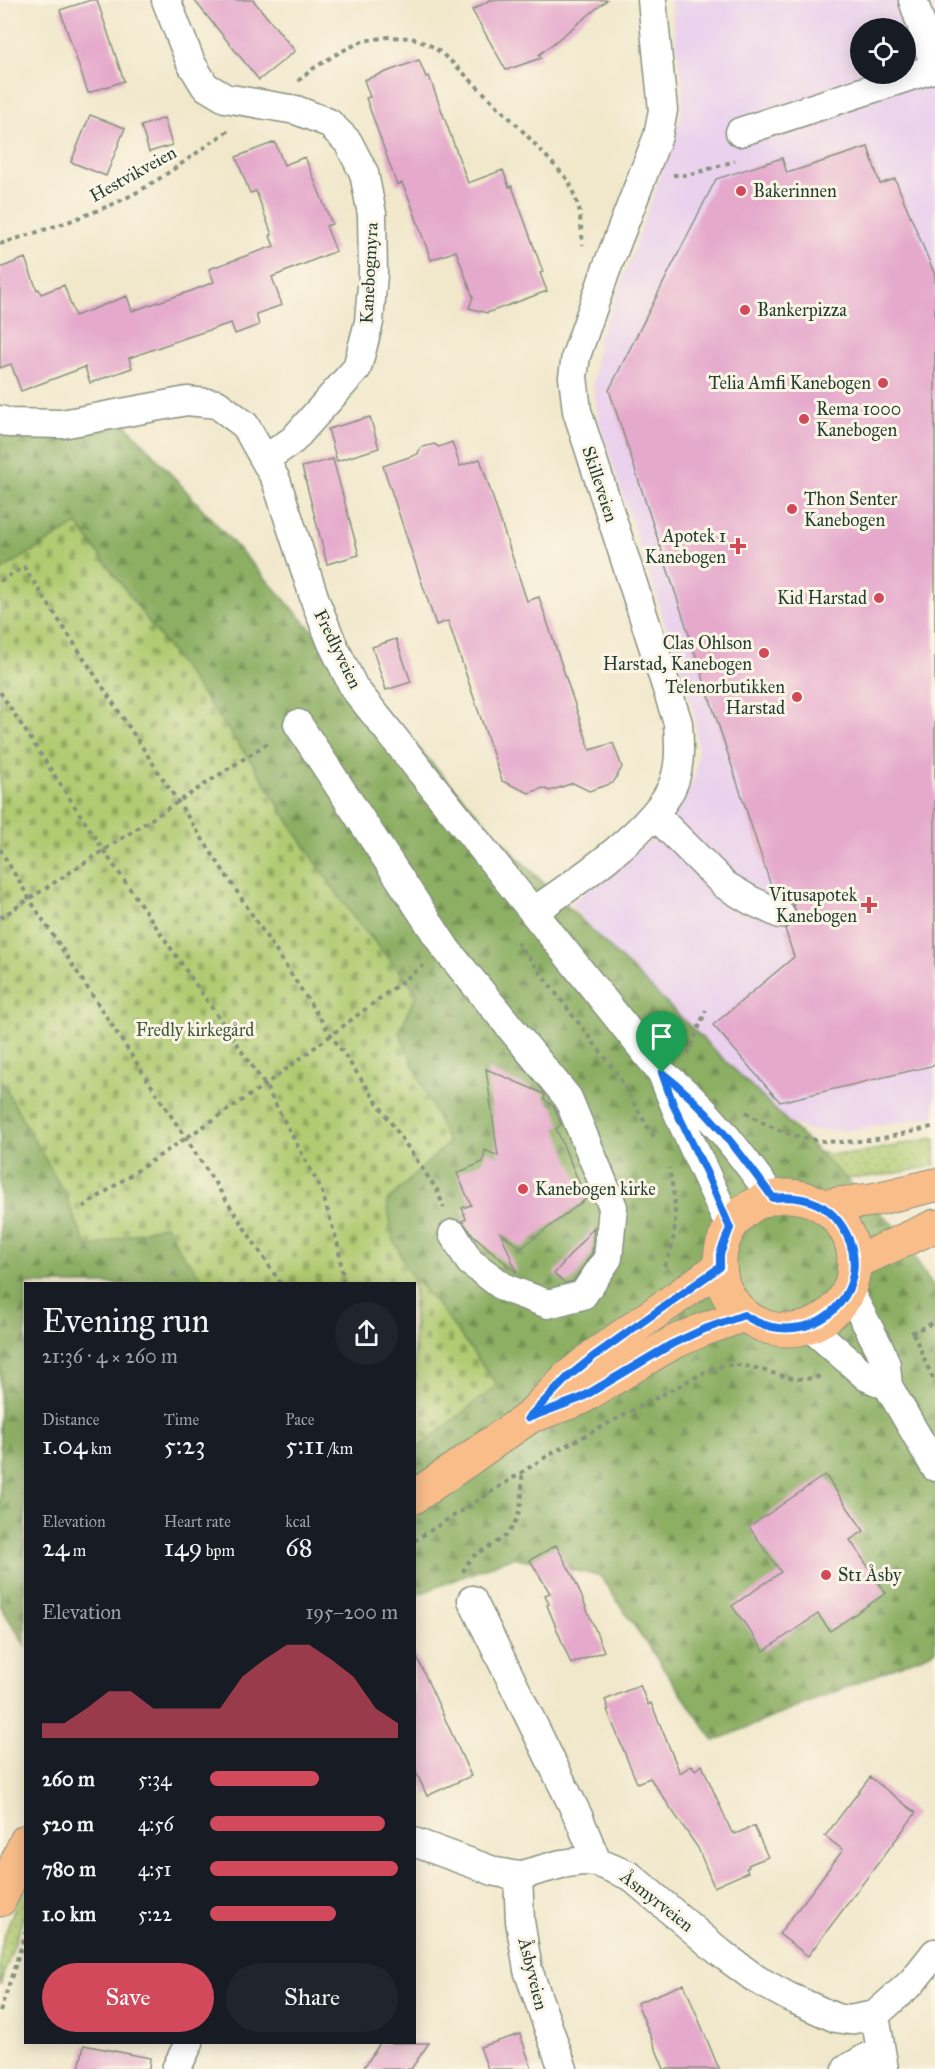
<!DOCTYPE html>
<html lang="en">
<head>
<meta charset="utf-8">
<style>
  :root { --surface:#171b24; --page:#20242c; --text:#f1f3f6; --muted:#9ea1a6; --accent:#d1495b }
  body { margin:0; font-family:"IM FELL Great Primer",serif; background:var(--page); color:var(--text); height:100vh; display:flex; flex-direction:column; font-size:22px; white-space:nowrap }
  * { box-sizing:border-box; margin:0 }
  p { font-size:20px; color:var(--muted) }
  .icon { flex:none; width:33px; height:33px; fill:none; stroke:currentColor; stroke-width:2; stroke-linecap:round; stroke-linejoin:round }
  .map { position:relative; flex:1; overflow:hidden }
  .details { position:absolute; left:24px; top:1282px; width:392px; height:762px; display:flex; flex-direction:column; background:var(--surface); border-radius:0px; box-shadow:0 3px 15px #0003 }
  .details>* { flex:none }
  .controls { position:absolute; left:850px; top:18px; display:grid; gap:12px }
  .controls a { display:grid; place-items:center; width:66px; height:66px; border-radius:50%; background:var(--surface); box-shadow:0 3px 15px #0003; font-size:30px }
  .pin { position:absolute; display:grid; place-items:center; width:51px; height:51px; color:#fff; margin:-62px -26px; border-radius:50% 50% 50% 0; rotate:-45deg; box-shadow:0 0 6px #0007 }
  .pin .icon { rotate:45deg }
  .round { display:grid; place-items:center; flex:none; width:63px; height:63px; border-radius:32px; background:var(--page) }
  .head { display:flex; align-items:center; justify-content:space-between; height:102px; padding:0 18px }
  h1 { font-size:33px; font-weight:600; line-height:45px }
  .metrics { display:grid; grid-template-columns:repeat(3,1fr); gap:9px; height:102px; padding:6px 18px }
  .metrics div { display:grid; align-content:center }
  .metrics b { font-size:26px; font-weight:600 }
  .metrics small { font-size:16px; font-weight:400 }
  .metrics p { font-size:16px }
  .chart { height:168px; padding:12px 18px }
  .chart p { display:flex; justify-content:space-between }
  .chart svg { width:100%; height:108px; margin-top:6px; fill:var(--accent); opacity:.7 }
  .button { display:flex; gap:12px; margin-top:auto; padding:12px 18px }
  .button a { flex:1; height:69px; border-radius:36px; background:var(--accent); color:#fff; font-size:24px; font-weight:600; line-height:69px; text-align:center }
  .button a+a { background:var(--page); color:var(--text) }
  ul { padding:0 18px; list-style:none; font-size:20px }
  li { display:grid; grid-template-columns:96px 72px 1fr; align-items:center; height:45px }
  li i { height:15px; border-radius:8px; background:var(--accent) }
  .map>svg:first-child { display:block }
  .built { fill:#ead1ed; fill-rule:evenodd }
  .grass { fill:url(#grass-dots); stroke:#688452; stroke-width:1.5 }
  .forest { fill:url(#forest-firs); stroke:#56764c; stroke-width:1.5 }
  .cemetery { fill:url(#cemetery-stones); stroke:#688452; stroke-width:1.5 }
  .building { fill:#e5a9cc }
  .lines { fill:none; stroke-linecap:round; stroke-linejoin:round }
  .minor-casing { stroke:#889280; stroke-width:31 }
  .major-casing { stroke:#889280; stroke-width:35 }
  .path { stroke:#889280; stroke-width:4; stroke-dasharray:4.5 4.5; stroke-linecap:butt }
  .minor { stroke:#fff; stroke-width:28 }
  .major { stroke:#f8bd89; stroke-width:33 }
  .route-casing { stroke:#fff; stroke-width:12 }
  .route { stroke:#1a73e8; stroke-width:8 }
  .poi-dot { fill:#d1495b; stroke:#fcf5e5; stroke-width:2 }
  .labels { text-anchor:middle; stroke-width:6; stroke-linejoin:round; paint-order:stroke }
  .street-label { font-size:18px; fill:#1f3d34; stroke:#fcf5e5 }
  .poi-label { font-size:18px; fill:#1f3d34; stroke:#fcf5e5; text-anchor:start }
  .park-label { font-size:18px; fill:#3c5940; stroke:#fcf5e5 }
</style>
</head>
<body>
<div class="map">
<svg width="935" height="2069" viewBox="0 0 935 2069">
  <defs>
    <pattern id="grass-dots" width="8" height="8" patternUnits="userSpaceOnUse" patternTransform="scale(1.5)"><rect width="8" height="8" fill="#b0cb71"/><path d="M2 2h.1M6 6h.1" fill="none" stroke="#8fa65e" stroke-width="1.8" stroke-linecap="round"/></pattern>
    <pattern id="forest-firs" width="22" height="20" patternUnits="userSpaceOnUse" patternTransform="scale(1.5)"><rect width="22" height="20" fill="#8caf63"/><path d="M5 1l3.5 6h-7zM16 11l3.5 6h-7z" fill="#729052"/></pattern>
    <pattern id="cemetery-stones" width="16" height="16" patternUnits="userSpaceOnUse" patternTransform="scale(1.5)"><rect width="16" height="16" fill="#b0cb71"/><path d="M2 7V4a2 2 0 0 1 4 0v3zM10 15v-3a2 2 0 0 1 4 0v3z" fill="#8fa65e"/></pattern>
  </defs>
  <rect width="100%" height="100%" fill="#fcf5e5"/>
  <filter id="ink" filterUnits="userSpaceOnUse"><feTurbulence type="fractalNoise" baseFrequency=".0167" numOctaves="2"/><feDisplacementMap in="SourceGraphic" scale="12" xChannelSelector="R" yChannelSelector="G"/><feConvolveMatrix kernelMatrix="1 2 1 2 8 2 1 2 1" color-interpolation-filters="sRGB"/></filter>
  <filter id="wash" filterUnits="userSpaceOnUse"><feTurbulence type="fractalNoise" baseFrequency=".008" numOctaves="4" result="noise"/><feDisplacementMap in="SourceGraphic" scale="24" xChannelSelector="R" yChannelSelector="G"/><feGaussianBlur stdDeviation="1.35" result="paint"/><feColorMatrix in="noise" values="0 0 0 0 0 0 0 0 0 0 0 0 0 0 0 0 0 1.4 0 .05"/><feComposite in="paint" operator="in"/></filter>
  <g filter="url(#wash)">
    <rect width="100%" height="100%" fill="#f1e8cc"/>
    <!-- built -->
    <path class="built" d="M670,0h259l6,18v1098l-85,14h-42l-49,-19 -21,-16 -168,-191 99,-79 16,-26 10,-22 3,-29 -4,-36 -95,-290 -6,-36 5,-46 34,-84 49,-140 2,-29zM861,28h45v46h-45z"/>
    <!-- grass -->
    <path class="grass" d="M935,1138v27c-37,9 -71,14 -108,14l-23,-29 26,4h24z
      M25,1881v32l-25,72v-38z"/>
    <!-- forest -->
    <path class="forest" d="M123,421l392,434 381,373 39,61v362l-221,90 -114,-165 -87,-19 -99,39v-145l83,-66 -56,-76 -33,-38 -15,-33 -6,-36 61,-59 -49,-111 18,-40 -63,-74 -56,-82 -45,-72 -176,-240 -77,47v-143l78,8z
      M0,1079l65,115 22,54 79,-23 14,25 27,34h-181l-1,361 -25,-40z"/>
    <!-- cemetery -->
    <path class="cemetery" d="M77,524l176,240 45,72 56,82 63,74 -18,40 49,111 -61,58 6,37 15,33 33,38 56,76 -83,66v-167h-207l-27,-33 -14,-26 -79,23 -22,-54 -65,-115v-508z"/>
    <g id="blocks">
      <!-- building -->
      <path class="building" d="M91,0h6l27,81 -36,12 -28,-83z
        M194,0h59l42,51 -36,29z
        M490,0h117l-68,55 2,3 -35,12 -34,-60z
        M419,60l7,17 3,-1 39,107 35,-13 6,17 3,-1 31,86 -3,1 7,18 -60,22 -18,-5 4,-11 -17,-46 -25,9 -21,-59 -8,-18 -5,2 -31,-87 4,-1 -6,-17z
        M90,115l35,13 -19,48 -35,-14z
        M164,118l8,27 -23,7 -8,-26z
        M275,142l9,23 21,-8 27,67 -6,2 10,25 -64,26 10,28 -26,9 3,11 -24,9 -4,-11 -46,15 -56,20 3,10 -42,15 -5,-16 -64,24 -10,-27 -11,4v-100l25,-10 12,32 2,-1 2,5 23,-9 11,31 52,-20 5,15 59,-20 23,-9 -5,-13 65,-23 -4,-10 2,-1 -16,-44 -6,2 -14,-36z
        M868,147l12,37 15,-5 40,96v790l-155,37 -67,-77 81,-68 -9,-28 10,-8 1,-9 -3,-8 -6,-5 -14,-7 -164,-502 107,-211 66,-21 5,15z
        M370,417l9,31 -42,13 -9,-32z
        M452,442l8,24 20,-7 47,142 12,-4 51,153 23,-7 9,24 -9,16 -24,8 -16,-8 -23,8 -7,-3 -14,5 -27,-12 -54,-160 -12,4 -53,-159 35,-12 2,-6 14,-4 5,3z
        M333,459l26,96 -32,9 -25,-97z
        M396,639l15,43 -25,8 -14,-43z
        M486,1069l56,24 3,3 -1,3 10,8 7,18 -5,3 30,71 -65,49 -20,-15 16,40 -44,-38 -11,-14 4,-2 -4,-11 9,-3 -14,-32 26,-11 2,-12 13,6z
        M594,1227l-2,26 -19,28 -8,2 -11,-9z
        M825,1475l39,56 -14,9 36,53 -56,38 -12,-17 -54,37 -32,-45 49,-34 -32,-45z
        M556,1545l18,33 30,73 -33,13 -24,-59 2,-1 -4,-9 5,-2 -20,-33z
        M414,1651l57,125 -44,20 -13,-29z
        M640,1685l8,20 3,-2 29,70 12,-8 3,5 7,-5 30,68 2,-1 1,2 19,-8 14,31 -20,8 1,2 -3,1 2,4 -34,15 -16,-39 -48,-70 -13,5 -30,-73h2l-4,-10z
        M870,1777l46,36 -108,143 -29,-22 64,-84 -18,-14z
        M684,1984l35,85h-55l-27,-66z
        M520,2034l12,35h-44l-8,-22z
        M380,2043h49l-18,26h-48z
        M84,2045l66,13 -1,11h-70z"/>
    </g>
  </g>
  <g filter="url(#ink)">
    <use href="#blocks" fill-opacity="0" stroke="#889280" stroke-width="1.5"/>
    <g class="lines">
      <defs>
        <path id="minor" d="M166,0l25,63 14,23 20,12 71,12 33,13 19,19 16,31 8,41 1,60 -4,48 -12,46 -64,72 -28,19
          M913,0l22,67
          M740,132l195,-64
          M0,420l10,3 52,1 125,-23 30,3 28,21 31,55 40,123 16,40 22,45 308,385c45,34 78,80 111,125
          M298,724l148,225 122,149 45,109 -5,51 -25,37 -35,9 -43,-16 -35,-26 -17,-28
          M654,814l71,71 25,15 30,14
          M534,911c40,-27 124,-84 140,-129 7,-20 5,-39 4,-59l-101,-312 -4,-34 3,-21 30,-86 52,-134 5,-26 -11,-110
          M662,1073c19,53 46,103 68,155
          M848,1289l32,60 6,16 2,21 47,81
          M809,1326l58,51 21,9
          M472,1600l107,218 18,44 33,14 92,78 34,25 33,18 47,21 13,2 26,-5 37,-33 23,-29
          M414,1842l82,30 22,4 43,-12 22,-3 14,1
          M518,1876l2,45 8,49 35,99
          M875,2015l9,54
          M176,2069l13,-26
          M847,2069l33,-19"/>
        <path id="major" d="M720 1263a67 67 0 1 1 134 0a67 67 0 1 1-134 0Z
          M822,1206l50,-6 63,-15
          M854,1263l81,-37
          M538,1414l43,-16 91,-55 30,-13 42,-15
          M414,1497l114,-79 40,-41 26,-21 126,-89
          M0,1900l26,-59"/>
      </defs>
      <!-- minor casing -->
      <use href="#minor" class="minor-casing"/>
      <!-- major casing -->
      <use href="#major" class="major-casing"/>
      <!-- path -->
      <path class="path" d="M298,81l16,-13 26,-16 23,-11 25,-4 24,1 22,9 20,17 65,63 50,54 10,27 4,37
        M673,175h16l46,-14
        M0,244c41,-13 83,-26 122,-44 39,-19 73,-47 109,-71
        M0,581l24,-14 307,468 106,155 7,18
        M0,692l104,159 161,234 56,104 17,56 6,39
        M0,849l30,51 251,384
        M0,918l271,-177
        M517,942l98,129 39,66
        M688,1054l18,-44
        M746,1112c63,43 120,32 189,14
        M83,1207l182,-122 159,-120
        M664,1266c16,-31 12,-65 5,-98
        M911,1333l24,-11
        M913,1333l22,50
        M414,1541l138,-88 159,-84c6,-1 12,-4 18,-4 32,-2 63,23 94,10
        M463,1572c8,-19 18,-20 34,-30 24,-15 26,-43 25,-68
        M0,2012l26,-80"/>
      <!-- minor -->
      <use href="#minor" class="minor"/>
      <!-- major -->
      <use href="#major" class="major"/>
    </g>
  </g>
  <g class="lines" filter="url(#ink)">
    <defs>
      <path id="route" d="M662,1073c45,34 78,80 111,125 26,-3 50,3 66,24 47,64 -27,137 -95,93l-42,15 -30,14 -91,54 -53,20 40,-41 26,-21 126,-89v-13l10,-26 -23,-54 -34,-70z"/>
    </defs>
    <!-- route casing -->
    <use href="#route" class="route-casing"/>
    <!-- route -->
    <use href="#route" class="route"/>
  </g>
  <!-- markers -->
  <g class="poi-dot">
    <circle cx="741" cy="191" r="6"/>
    <circle cx="745" cy="310" r="6"/>
    <circle cx="883" cy="383" r="6"/>
    <circle cx="804" cy="419" r="6"/>
    <circle cx="792" cy="509" r="6"/>
    <path d="M735 537h6v6h6v6h-6v6h-6v-6h-6v-6h6z"/>
    <circle cx="879" cy="598" r="6"/>
    <circle cx="764" cy="653" r="6"/>
    <circle cx="797" cy="697" r="6"/>
    <path d="M866 896h6v6h6v6h-6v6h-6v-6h-6v-6h6z"/>
    <circle cx="523" cy="1189" r="6"/>
    <circle cx="826" cy="1575" r="6"/>
  </g>
  <g class="labels">
    <!-- street labels -->
    <g class="street-label">
      <text transform="translate(133 174) rotate(-29)" y="6">Hestvikveien</text>
      <text transform="translate(369 273) rotate(-87)" y="6">Kanebogmyra</text>
      <text transform="translate(600 484) rotate(72)" y="6">Skilleveien</text>
      <text transform="translate(338 649) rotate(64)" y="6">Fredlyveien</text>
      <text transform="translate(657 1901) rotate(38)" y="6">Åsmyrveien</text>
      <text transform="translate(533 1974) rotate(76)" y="6">Åsbyveien</text>
    </g>
    <!-- poi labels -->
    <g class="poi-label">
      <text x="753" y="197">Bakerinnen</text>
      <text x="757" y="316">Bankerpizza</text>
      <text x="871" y="389" text-anchor="end">Telia Amfi Kanebogen</text>
      <text x="816" y="415">Rema 1000<tspan x="816" dy="21">Kanebogen</tspan></text>
      <text x="804" y="505">Thon Senter<tspan x="804" dy="21">Kanebogen</tspan></text>
      <text x="726" y="542" text-anchor="end">Apotek 1<tspan x="726" dy="21">Kanebogen</tspan></text>
      <text x="867" y="604" text-anchor="end">Kid Harstad</text>
      <text x="752" y="649" text-anchor="end">Clas Ohlson<tspan x="752" dy="21">Harstad, Kanebogen</tspan></text>
      <text x="785" y="693" text-anchor="end">Telenorbutikken<tspan x="785" dy="21">Harstad</tspan></text>
      <text x="857" y="901" text-anchor="end">Vitusapotek<tspan x="857" dy="21">Kanebogen</tspan></text>
      <text x="535" y="1195">Kanebogen kirke</text>
      <text x="838" y="1581">St1 Åsby</text>
    </g>
    <!-- park labels -->
    <g class="park-label">
      <text x="195" y="1036">Fredly kirkegård</text>
    </g>
  </g>
</svg>
<div class="controls">
<a><svg class="icon" aria-label="locate" viewBox="0 0 24 24"><circle cx="12" cy="12" r="6"/><path d="M12 2v4M12 18v4M2 12h4M18 12h4"/></svg></a>
</div>
<div class="pin" style="left:662px;top:1073px;background:#1e9e55"><svg class="icon" aria-label="arrive" viewBox="0 0 24 24"><path d="M6 21V4h12l-3 4 3 4H6"/></svg></div>
<section class="details">
<div class="head"><div><h1>Evening run</h1><p>21:36 · 4 × 260 m</p></div><a class="round"><svg class="icon" aria-label="share" viewBox="0 0 24 24"><path d="M12 15V3M7 8l5-5 5 5M5 13v7h14v-7"/></svg></a></div>
<div class="metrics">
<div><p>Distance</p><b>1.04<small> km</small></b></div>
<div><p>Time</p><b>5:23</b></div>
<div><p>Pace</p><b>5:11<small> /km</small></b></div>
</div>
<div class="metrics">
<div><p>Elevation</p><b>24<small> m</small></b></div>
<div><p>Heart rate</p><b>149<small> bpm</small></b></div>
<div><p>kcal</p><b>68</b></div>
</div>
<div class="chart"><p><span>Elevation</span>195–200 m</p>
<svg viewBox="0 0 160 44" preserveAspectRatio="none"><path d="M0 44V38L10 38L20 32L30 25L40 25L50 32L60 32L70 32L80 32L90 19L100 12L110 6L120 6L130 12L140 19L150 32L160 38V44z"/></svg>
</div>
<ul>
<li><b>260 m</b>5:34<i style="width:58%"></i></li>
<li><b>520 m</b>4:56<i style="width:93%"></i></li>
<li><b>780 m</b>4:51<i style="width:100%"></i></li>
<li><b>1.0 km</b>5:22<i style="width:67%"></i></li>
</ul>
<div class="button"><a>Save</a><a>Share</a></div>
</section>
</div>
</body>
</html>
